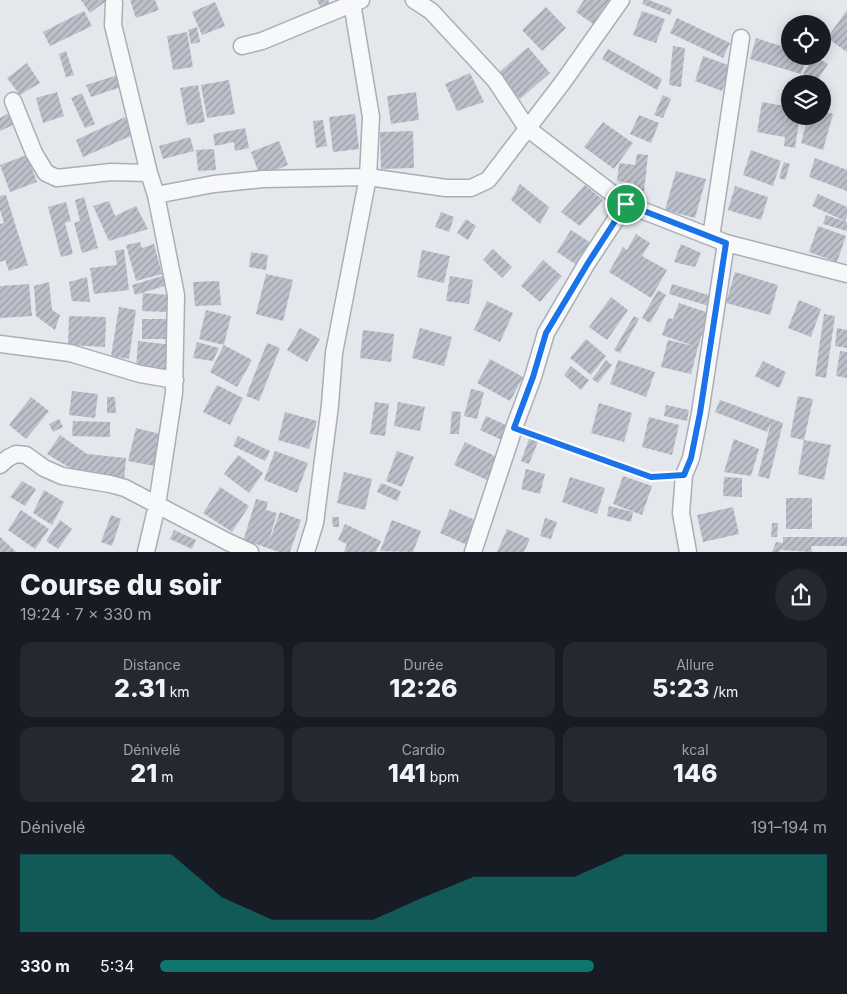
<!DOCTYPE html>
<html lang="fr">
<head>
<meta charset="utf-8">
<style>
  :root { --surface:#171b24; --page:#242831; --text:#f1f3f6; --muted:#9ea1a6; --accent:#0f766e }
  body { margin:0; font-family:Inter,sans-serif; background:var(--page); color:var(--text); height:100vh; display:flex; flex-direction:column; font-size:19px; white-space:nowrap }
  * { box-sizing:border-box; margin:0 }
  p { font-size:16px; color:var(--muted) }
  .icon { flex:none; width:28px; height:28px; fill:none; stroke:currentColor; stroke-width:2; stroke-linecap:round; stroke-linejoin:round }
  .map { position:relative; height:552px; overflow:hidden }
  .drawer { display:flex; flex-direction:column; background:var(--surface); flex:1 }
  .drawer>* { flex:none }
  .buttons { position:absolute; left:781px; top:15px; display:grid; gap:10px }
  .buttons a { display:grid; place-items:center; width:50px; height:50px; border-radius:50%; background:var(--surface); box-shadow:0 2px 12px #0003; font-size:25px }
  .pin { position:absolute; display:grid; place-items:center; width:42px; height:42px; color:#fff; margin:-21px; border:2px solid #fff; border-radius:50%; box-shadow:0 1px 5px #0007 }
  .round { display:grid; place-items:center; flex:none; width:52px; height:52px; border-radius:26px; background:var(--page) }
  .head { display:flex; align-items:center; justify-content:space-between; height:85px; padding:0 20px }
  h1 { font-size:28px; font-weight:800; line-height:38px }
  .figures { display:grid; grid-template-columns:repeat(3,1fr); gap:8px; height:85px; padding:5px 20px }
  .figures div { display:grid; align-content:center; border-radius:12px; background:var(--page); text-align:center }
  .figures b { font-size:25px; font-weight:800 }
  .figures small { font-size:14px; font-weight:400 }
  .figures p { font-size:14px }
  .chart { height:140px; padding:10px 20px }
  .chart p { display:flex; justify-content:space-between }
  .chart svg { width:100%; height:90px; margin-top:5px; fill:var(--accent); opacity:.7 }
  ul { padding:0 20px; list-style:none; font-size:16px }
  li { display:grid; grid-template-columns:80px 60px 1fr; align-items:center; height:38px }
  li i { height:12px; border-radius:6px; background:var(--accent) }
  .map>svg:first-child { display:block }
  .building { fill:url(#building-hatch) }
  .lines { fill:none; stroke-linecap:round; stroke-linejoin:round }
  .minor-casing { stroke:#a9aeb7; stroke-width:19 }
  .path { stroke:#c2c5cb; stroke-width:3; stroke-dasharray:4 4; stroke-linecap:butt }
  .minor { stroke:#f7f8fa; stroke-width:16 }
  .route-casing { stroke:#fff; stroke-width:10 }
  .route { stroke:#1a73e8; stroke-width:6 }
</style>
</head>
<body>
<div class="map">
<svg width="847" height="552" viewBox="0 0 847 552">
  <defs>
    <pattern id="building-hatch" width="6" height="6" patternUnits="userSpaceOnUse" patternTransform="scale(1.25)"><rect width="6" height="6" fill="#bbc0ca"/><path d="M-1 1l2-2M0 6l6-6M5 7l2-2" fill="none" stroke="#989da6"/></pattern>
  </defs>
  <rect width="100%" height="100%" fill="#e4e7ec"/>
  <!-- building -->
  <path class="building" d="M81,0h25v1l-16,12z
    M130,0h25l4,10 -23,8z
    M317,0h11l3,6 -9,4z
    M584,0h30l-18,26 -20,-14z
    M644,0h5l23,9 -2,6 -28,-11z
    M215,2l10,24 -23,9 -10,-23z
    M546,7l20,21 -24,23 -20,-21z
    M847,10v42l-20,-14z
    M84,11l8,15 -42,20 -7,-14z
    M642,11l23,8 -9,24 -23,-8z
    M677,18l53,25 -7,15 -53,-25z
    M197,27l3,15 -9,2 -3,-14z
    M187,32l6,35 -20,3 -6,-34z
    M756,38l34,11v7h17l-6,18 -51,-15z
    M673,46l12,2 -4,39 -12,-2z
    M528,47l22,26 -30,26 -23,-25z
    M608,49l54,30 -5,11 -55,-31z
    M66,51l8,24 -8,2 -7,-23z
    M703,56l28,10 -9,25 -27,-10z
    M814,56l14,8 -12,18 -13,-8z
    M27,63l13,20 -20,12 -13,-17z
    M470,73l14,29 -27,9 -12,-27z
    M121,74l3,12 -33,11 -5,-12z
    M229,80l6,34 -28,4 -6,-33z
    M198,85l7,37 -18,3 -7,-37z
    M57,92l7,24 -21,7 -7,-25z
    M416,92l3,28 -28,4 -4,-28z
    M82,93l13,31 -10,4 -14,-30z
    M663,95l8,4 -8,19 -9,-3z
    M762,102l28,5v9h10l-5,32 -11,-2 1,-9 -28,-5z
    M13,111l4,12 -17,8v-13z
    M822,111l11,3 -10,36 -22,-7 7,-27h14z
    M355,114l4,35 -26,3 -4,-35z
    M639,115l20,8 -8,20 -21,-9z
    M125,117l8,18 -50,22 -7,-17z
    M323,120l4,26 -11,2 -3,-27z
    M603,122l30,21 -19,26 -30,-22z
    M245,128l4,20 -14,3 -1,-9 -19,4 -2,-12z
    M413,131l1,37 -33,1 -1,-37z
    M190,137l4,14 -31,8 -4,-13z
    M279,141l9,24 -28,11 -9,-24z
    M214,149l2,21 -18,1 -2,-21z
    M751,150l30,11 -8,25 -30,-11z
    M637,154l11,1 -5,46 -11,-2 2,-16 -17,-2 2,-18 16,2z
    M27,155l10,27 -27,10 -10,-27z
    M815,158l32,12v21l-38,-14z
    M784,162l6,2 -5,16 -6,-2z
    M676,171l30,8 -11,39 -30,-8z
    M520,184l29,23 -9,17 -29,-24z
    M585,185l18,15 -23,26 -19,-14z
    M735,186l33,11 -7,23 -33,-10z
    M818,194l29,13v9l-2,5 -33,-15z
    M6,195l22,70 -19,6 -4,-11 -5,2v-38l4,-1 -4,-13v-14z
    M84,197l14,51 -16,5 -8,-30 6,-2 -5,-21z
    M109,201l6,15 21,-10 12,23 -39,12 -16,-35z
    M66,202l5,19 -6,2 8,31 -12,3 -13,-50z
    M441,212l13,5 -5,15 -14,-5z
    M826,215l21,7v9l-24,-7z
    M466,219l10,7 -8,14 -11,-7z
    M818,226l28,10 -9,26 -28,-10z
    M571,230l23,15 -14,22 -23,-15z
    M636,234l14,9 -8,13 25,14 -16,28 -42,-26 14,-25 4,3z
    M140,242l2,6 12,-4 8,30 -26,7 -10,-36z
    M681,244l20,9 -6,14 -21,-5z
    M124,249l5,41 -35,4 -4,-26 27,-3 -2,-14z
    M493,249l19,18 -10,11 -19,-18z
    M422,250l28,6 -6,27 -27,-6z
    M251,252l17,3 -2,15 -17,-3z
    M543,260l19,16 -22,26 -19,-16z
    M735,272l43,13 -8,30 -44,-12z
    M169,274l2,10 -36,11 -3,-10z
    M266,274l27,6 -10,41 -27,-7z
    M450,276l23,4 -4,24 -23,-3z
    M87,277l3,25 -18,-1 -3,-19z
    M219,281l2,24 -26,1 -2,-24z
    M49,282l3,28 8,5 -5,15 -19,-14 -2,-30z
    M29,284l3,32 -32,2v-32z
    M672,284l43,13 -3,10 -43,-13z
    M658,290l8,5 -16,28 -8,-5z
    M143,293l27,2 -1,17 -27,-1z
    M611,297l17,13 -21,30 -18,-13z
    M799,300l22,9 -10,28 -23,-9z
    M487,301l26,12 -13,29 -26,-12z
    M679,303l30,10 -11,34 -7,27 -30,-7 7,-27 26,6 -32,-11 6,-17 5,1z
    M119,307l17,3 -7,49 -18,-3z
    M206,310l25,6 -7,29 28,15 -15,27 -27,-15 14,-27 -25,-6z
    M824,314l11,2 -9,62 -11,-2z
    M69,316l37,1 -1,30 -37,-2z
    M634,316l5,3 -19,34 -6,-3z
    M142,319h28v20h-28z
    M300,328l20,11 -13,23 -20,-12z
    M420,328l32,9 -8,29 -32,-8z
    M837,328l10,2v18l-12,-2z
    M363,330l31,4 -3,28 -31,-4z
    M586,339l20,17 -15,19 -21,-17z
    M138,341l35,4 -3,27 -34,-3z
    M197,342l22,6 -6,13 -20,-3z
    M267,343l13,5 -21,53 -13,-5z
    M840,351l7,1v26l-11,-2z
    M490,359l33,18 -13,24 -33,-18z
    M606,360l6,5 -14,18 -6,-4z
    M618,360l37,12 -9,25 -36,-13z
    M763,361l23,11 -7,16 -24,-12z
    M571,366l18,14 -8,10 -17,-15z
    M217,385l26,13 -13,27 -27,-13z
    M471,389l13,3 -7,27 -13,-3z
    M72,391l26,3 -3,24 -26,-3z
    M798,396l15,3 -9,41 -14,-3z
    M31,397l18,14 -23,28 -17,-14z
    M107,397h8l1,16h-9z
    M720,400l63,23 -14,56 -11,-3 13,-54 -4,10 -52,-20z
    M375,402l14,2 -4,32 -15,-2z
    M398,402l27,5 -5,24 -26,-5z
    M599,403l33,10 -8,29 -33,-9z
    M666,405l23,5 -2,11 -23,-5z
    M452,411l9,1 -2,22h-9z
    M285,412l32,9 -8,28 -31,-9z
    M486,416l22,10 -6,14 -22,-10z
    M649,417l30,8 -7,30 -30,-8z
    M59,419l4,8 -10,5 -4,-8z
    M73,421l37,1v15l-38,-1z
    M136,428l28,7 -4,32 -32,-6z
    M60,435l27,19 39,4 -2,23 -39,-4 -38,-23z
    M238,436l32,15 -5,10 -32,-15z
    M530,436l9,3 -10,25 -8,-3z
    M734,439l25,10 -8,27 -27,-4z
    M804,440l27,5 -7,35 -26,-6z
    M465,442l34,16 -10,23 -35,-16z
    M275,451l33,12 -11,30 -33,-13z
    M397,451l17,6 -12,30 -16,-6z
    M238,455l25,18 -14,20 -25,-19z
    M526,469l19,5 -5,20 -19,-5z
    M344,472l28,7 -7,31 -28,-7z
    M623,476l29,10 -10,29 -29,-11z
    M570,477l35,11 -8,26 -35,-12z
    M724,477l18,1v19l-19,-1z
    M22,481l14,8 -11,17 -15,-9z
    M381,483l20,8 -4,10 -20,-9z
    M220,487l29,19 -17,26 -29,-19z
    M44,490l20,12 -12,23 -19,-12z
    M786,498h26v31h-26z
    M256,499l12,3 -2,8 11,3 -9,31 12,-32 21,8 -11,32h-11l-23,-8 -1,5 -13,-4z
    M609,506l24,6 -2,10 -24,-6z
    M733,507l6,27 -36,8 -6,-27z
    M450,509l27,12 -10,24 -27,-12z
    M21,510l28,19 -14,20 -27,-19z
    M111,515l10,4 -9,27 -11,-4z
    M332,517h7v10h-6z
    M545,518l12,4 -6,17 -11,-3z
    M60,520l12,9 -14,20 -12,-8z
    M392,520l29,11 -8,21 -33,-1z
    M772,523h6l-1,14h-6z
    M345,524l36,17 -5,11h-32l3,-8 -9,-4z
    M507,529l23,10 -6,13h-27z
    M174,530l22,10 -4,9 -22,-10z
    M0,537l16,15h-16z
    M783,537h64v9h-36l1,6 -32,-2v2h-8l4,-10 7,1z"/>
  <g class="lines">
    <defs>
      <path id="minor" d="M414,0l17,11 64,69 32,48 99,76 100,39 121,31
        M114,3l-1,22 36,148 7,22 20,100 -2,98 -17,112 -11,47
        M242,46l20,-5 99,-41
        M13,101l21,52 12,20 11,5 54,-6 38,1
        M156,195l58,-11 49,-5 105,-2 78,11h25l17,-8 75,-98 58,-82
        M711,237l30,-199
        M0,344l70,9 70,21 35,6
        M0,465l8,-7 8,-4 10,1 18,13 18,8 48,8 15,4 103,54 22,10
        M306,552l9,-29 15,-118 4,-52 34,-176 3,-60 -19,-114
        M473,552l41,-124 19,-51 13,-44 41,-70 39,-59
        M688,552l-7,-39 3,-38 7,-17 9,-45 26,-170"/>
    </defs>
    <!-- minor casing -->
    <use href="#minor" class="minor-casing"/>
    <!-- path -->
    <path class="path" d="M527,433l124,44 20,-1"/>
    <!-- minor -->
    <use href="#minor" class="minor"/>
  </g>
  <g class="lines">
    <defs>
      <path id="route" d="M626,204l100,39 -26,170 -9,45 -7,17 -33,2 -137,-49 19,-51 13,-44 42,-70z"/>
    </defs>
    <!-- route casing -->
    <use href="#route" class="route-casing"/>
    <!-- route -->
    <use href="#route" class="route"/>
  </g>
</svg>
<div class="buttons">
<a><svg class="icon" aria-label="locate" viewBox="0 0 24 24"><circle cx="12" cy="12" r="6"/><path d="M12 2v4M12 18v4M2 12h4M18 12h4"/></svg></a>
<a><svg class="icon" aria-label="layers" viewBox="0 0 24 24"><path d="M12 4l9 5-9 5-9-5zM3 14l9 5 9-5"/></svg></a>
</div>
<div class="pin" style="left:626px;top:204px;background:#1e9e55"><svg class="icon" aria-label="arrive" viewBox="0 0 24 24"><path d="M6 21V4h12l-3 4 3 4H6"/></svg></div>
</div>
<section class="drawer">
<div class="head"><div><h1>Course du soir</h1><p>19:24 · 7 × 330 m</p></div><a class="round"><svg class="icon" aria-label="share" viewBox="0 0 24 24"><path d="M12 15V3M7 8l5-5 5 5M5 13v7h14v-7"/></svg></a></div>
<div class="figures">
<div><p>Distance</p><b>2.31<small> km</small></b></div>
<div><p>Durée</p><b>12:26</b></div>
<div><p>Allure</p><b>5:23<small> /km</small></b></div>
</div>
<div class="figures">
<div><p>Dénivelé</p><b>21<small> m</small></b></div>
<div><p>Cardio</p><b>141<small> bpm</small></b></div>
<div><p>kcal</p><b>146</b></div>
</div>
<div class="chart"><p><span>Dénivelé</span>191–194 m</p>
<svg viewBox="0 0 160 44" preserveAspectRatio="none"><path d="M0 44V6L10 6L20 6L30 6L40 27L50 38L60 38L70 38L80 27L90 17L100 17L110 17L120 6L130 6L140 6L150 6L160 6V44z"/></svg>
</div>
<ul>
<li><b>330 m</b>5:34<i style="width:65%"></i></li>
</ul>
</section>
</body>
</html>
